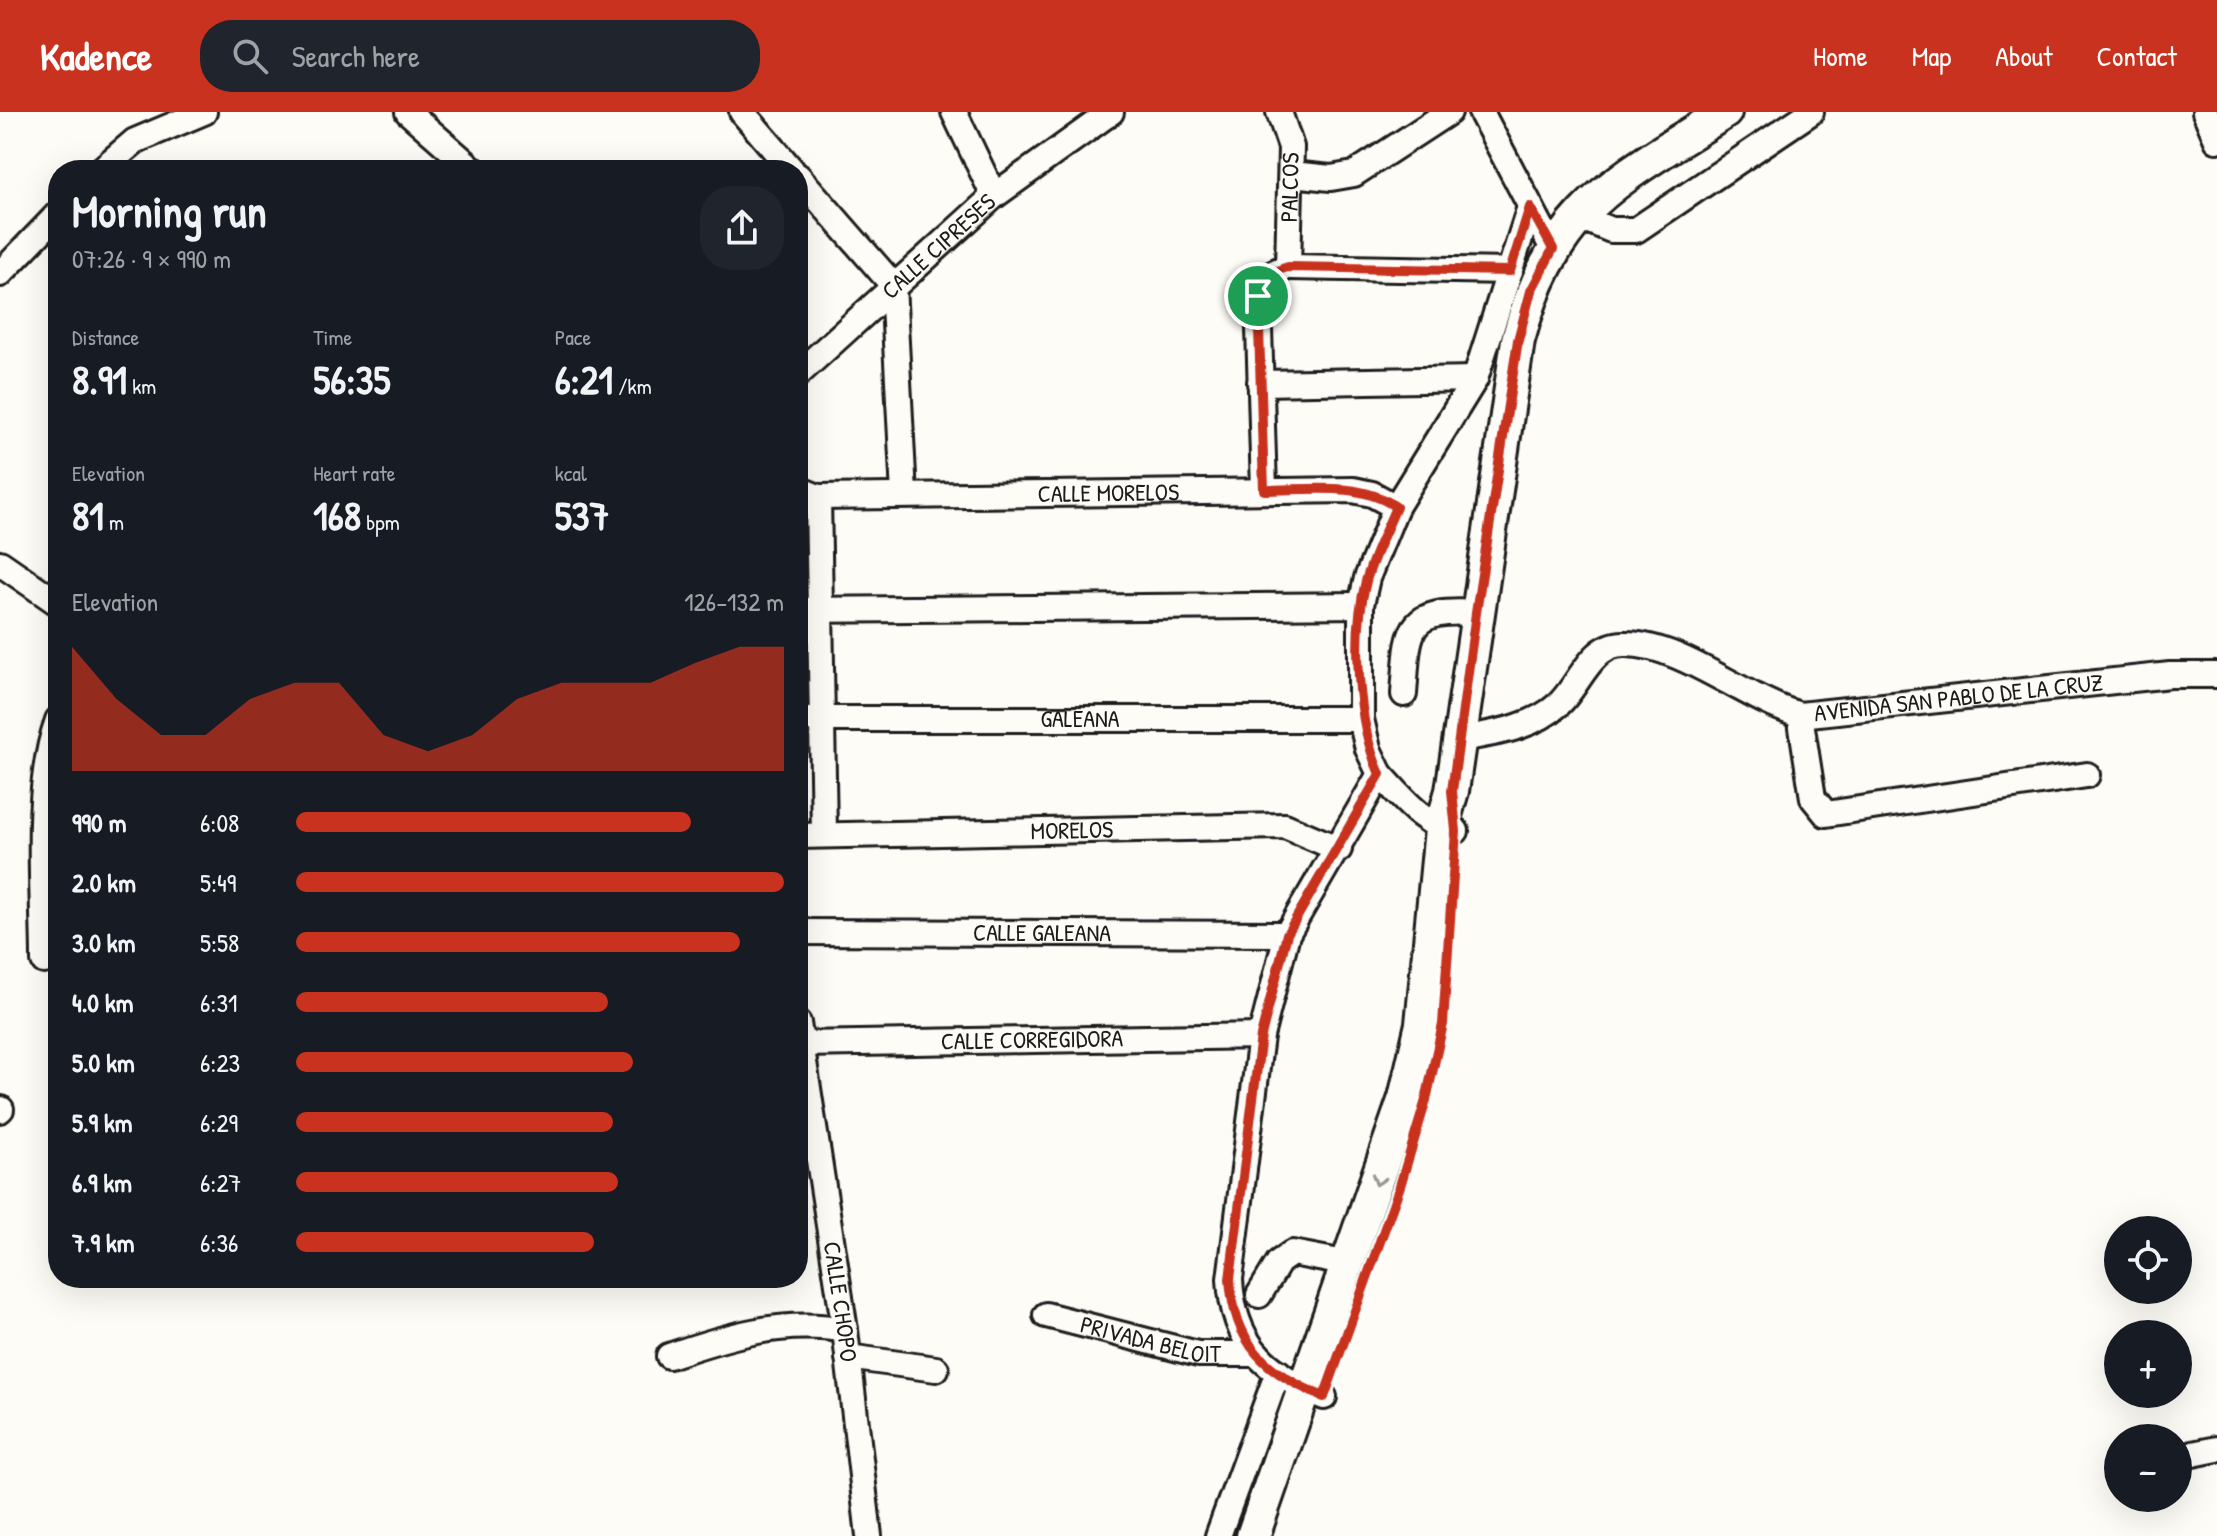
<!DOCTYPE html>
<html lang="en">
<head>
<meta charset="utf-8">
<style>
  :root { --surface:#171b24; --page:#20242c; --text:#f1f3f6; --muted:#9ea1a6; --accent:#c8321e }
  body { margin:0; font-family:"Patrick Hand",sans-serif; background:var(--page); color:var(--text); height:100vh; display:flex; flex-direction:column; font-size:30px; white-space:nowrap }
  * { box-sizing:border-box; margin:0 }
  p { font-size:26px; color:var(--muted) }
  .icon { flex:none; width:44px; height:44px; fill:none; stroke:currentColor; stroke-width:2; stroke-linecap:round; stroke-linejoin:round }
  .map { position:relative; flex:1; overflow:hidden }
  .panel { position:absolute; left:48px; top:48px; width:760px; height:1128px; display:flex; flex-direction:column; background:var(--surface); border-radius:32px; box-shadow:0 8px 32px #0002 }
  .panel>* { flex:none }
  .controls { position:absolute; left:2104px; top:1104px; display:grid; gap:16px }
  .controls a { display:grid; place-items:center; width:88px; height:88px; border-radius:50%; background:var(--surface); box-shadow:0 8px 32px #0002; font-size:40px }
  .pin { position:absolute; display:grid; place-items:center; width:68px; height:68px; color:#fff; margin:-34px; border:4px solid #fff; border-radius:50%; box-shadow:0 2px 8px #0007 }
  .round { display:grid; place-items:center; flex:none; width:84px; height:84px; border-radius:32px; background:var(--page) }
  .overview { display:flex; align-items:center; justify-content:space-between; height:136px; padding:0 24px }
  h1 { font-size:44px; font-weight:700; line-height:60px }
  .stats { display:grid; grid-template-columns:repeat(3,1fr); gap:12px; height:136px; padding:8px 24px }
  .stats div { display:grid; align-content:center }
  .stats b { font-size:40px; font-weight:700 }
  .stats small { font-size:22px; font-weight:400 }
  .stats p { font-size:22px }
  .chart { height:224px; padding:16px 24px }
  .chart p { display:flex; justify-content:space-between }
  .chart svg { width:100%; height:144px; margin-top:8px; fill:var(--accent); opacity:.7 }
  ul { padding:0 24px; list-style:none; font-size:26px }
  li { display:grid; grid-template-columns:128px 96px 1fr; align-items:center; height:60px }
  li i { height:20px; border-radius:10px; background:var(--accent) }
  header { display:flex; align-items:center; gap:48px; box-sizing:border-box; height:112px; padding:0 40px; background:var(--accent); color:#fff }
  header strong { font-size:38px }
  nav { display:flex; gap:44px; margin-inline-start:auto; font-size:28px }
  .search { width:560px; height:72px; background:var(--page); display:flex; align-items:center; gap:20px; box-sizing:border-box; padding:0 28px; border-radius:32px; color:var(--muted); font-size:30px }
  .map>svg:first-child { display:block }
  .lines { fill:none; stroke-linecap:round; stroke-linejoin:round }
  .minor-casing { stroke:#1c1c1c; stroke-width:30 }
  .major-casing { stroke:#1c1c1c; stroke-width:38 }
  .minor { stroke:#fdfcf7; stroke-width:24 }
  .major { stroke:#fdfcf7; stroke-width:32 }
  .oneway { stroke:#989794 }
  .route-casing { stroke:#fff; stroke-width:16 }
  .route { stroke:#c8321e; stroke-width:10 }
  .labels { text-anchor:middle; stroke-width:8; stroke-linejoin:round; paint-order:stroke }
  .street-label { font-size:24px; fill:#1c1c1c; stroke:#fdfcf7 }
</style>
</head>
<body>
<header>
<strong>Kadence</strong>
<div class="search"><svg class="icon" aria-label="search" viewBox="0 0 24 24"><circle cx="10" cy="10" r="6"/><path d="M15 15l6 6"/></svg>Search here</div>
<nav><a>Home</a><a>Map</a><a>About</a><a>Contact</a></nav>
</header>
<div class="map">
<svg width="2217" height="1424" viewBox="0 0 2217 1424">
  <rect width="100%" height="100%" fill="#fdfcf7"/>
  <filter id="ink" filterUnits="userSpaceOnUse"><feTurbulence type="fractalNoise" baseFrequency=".0125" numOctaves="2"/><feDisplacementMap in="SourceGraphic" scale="16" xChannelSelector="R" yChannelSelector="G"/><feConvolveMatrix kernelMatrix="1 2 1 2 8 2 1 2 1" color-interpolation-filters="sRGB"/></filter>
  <g filter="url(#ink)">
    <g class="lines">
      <defs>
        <g id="minor">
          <path d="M408,0l66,58"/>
          <path d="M742,0l50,58"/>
          <path d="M954,0l40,84"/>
          <path d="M1481,0l72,137"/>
          <path d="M2205,0l12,28"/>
          <path d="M101,58l34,-29 69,-29"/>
          <path d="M1291,62l40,4 23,-4 95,-62"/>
          <path d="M798,64l95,109 11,210"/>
          <path d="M1577,104l34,14h25l175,-118"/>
          <path d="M1288,155l222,4"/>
          <path d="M0,162l58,-60"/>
          <path id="s1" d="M798,262l196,-178 117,-84"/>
          <path d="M1260,271l215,-4"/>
          <path id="s2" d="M798,377l20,8 535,-7 19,4 24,13"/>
          <path id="s3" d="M1264,378l-6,-194c5,-18 12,-24 30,-29l3,-120 -12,-35"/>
          <path d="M818,385l6,336"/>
          <path d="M0,451l58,40"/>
          <path d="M798,498l563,-5"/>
          <path d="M1404,582c5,-63 -1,-86 72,-81"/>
          <path d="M1800,603l13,83 13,16 261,-39"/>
          <path id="s4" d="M798,607h563"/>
          <path id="s5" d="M1461,627c33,-6 72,-11 98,-35 21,-20 32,-60 65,-60 57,-1 120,55 176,71l370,-40h47"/>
          <path d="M1380,662c21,22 44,53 76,57"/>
          <path id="s6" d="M798,724l487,-10 54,23"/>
          <path id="s7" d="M798,820l489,2"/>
          <path d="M44,849c0,-73 -11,-172 14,-241"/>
          <path id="s8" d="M798,911l47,307 24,206"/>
          <path id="s9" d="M802,932l459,-8"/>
          <path d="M0,998l1,-1"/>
          <path d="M1259,1183l20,-33 13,-9 58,11"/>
          <path id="s10" d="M1046,1203l152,39h59"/>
          <path d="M669,1244c58,-20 114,-37 176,-26"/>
          <path d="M848,1245l88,12"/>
          <path d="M1324,1285c-59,-24 -91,-54 -94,-118l31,-243 26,-102 93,-160 -12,-25 -7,-30v-114l6,-27 29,-71 79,-128 55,-172"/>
          <path d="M2178,1345l39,-8"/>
          <path d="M1218,1424l60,-164"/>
        </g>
        <path id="major" d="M1253,1424l152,-438 17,-74 19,-195 11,-38 66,-451c36,-134 98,-158 207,-228"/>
      </defs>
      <!-- minor casing -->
      <use href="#minor" class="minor-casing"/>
      <!-- major casing -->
      <use href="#major" class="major-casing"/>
      <!-- minor -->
      <use href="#minor" class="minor"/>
      <!-- major -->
      <use href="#major" class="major"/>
    </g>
    <!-- one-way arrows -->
    <defs><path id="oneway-chevron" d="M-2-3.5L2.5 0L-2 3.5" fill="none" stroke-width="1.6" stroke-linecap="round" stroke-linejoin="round" transform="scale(2)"/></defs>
    <use class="oneway" href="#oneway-chevron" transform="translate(1378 1068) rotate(108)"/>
  </g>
  <g class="lines" filter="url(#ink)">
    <defs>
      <path id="route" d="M1530,95l23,42 -22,42 -13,49 -42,273 -24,178 4,40 -13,193 -17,76 -26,86 -76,211c-59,-24 -90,-54 -94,-118l31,-243 26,-102 93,-160c-23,-50 -28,-139 -14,-193 7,-25 20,-50 30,-74 -36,-26 -89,-17 -132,-17l-6,-194c5,-18 12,-24 30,-29l222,4z"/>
    </defs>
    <!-- route casing -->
    <use href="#route" class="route-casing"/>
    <!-- route -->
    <use href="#route" class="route"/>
  </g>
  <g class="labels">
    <!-- street labels -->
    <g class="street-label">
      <text dy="8" stroke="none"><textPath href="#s3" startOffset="318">PALCOS</textPath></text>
      <text dy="8" stroke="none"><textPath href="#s1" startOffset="190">CALLE CIPRESES</textPath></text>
      <text dy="8" stroke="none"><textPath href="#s2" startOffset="312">CALLE MORELOS</textPath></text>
      <text dy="8" stroke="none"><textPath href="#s5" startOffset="548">AVENIDA SAN PABLO DE LA CRUZ</textPath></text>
      <text dy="8" stroke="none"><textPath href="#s4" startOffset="282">GALEANA</textPath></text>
      <text dy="8" stroke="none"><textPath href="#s6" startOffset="274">MORELOS</textPath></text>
      <text dy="8" stroke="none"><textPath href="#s7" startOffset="244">CALLE GALEANA</textPath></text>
      <text dy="8" stroke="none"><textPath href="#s9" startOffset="230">CALLE CORREGIDORA</textPath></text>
      <text dy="8" stroke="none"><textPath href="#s8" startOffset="282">CALLE CHOPO</textPath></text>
      <text dy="8" stroke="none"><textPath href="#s10" startOffset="108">PRIVADA BELOIT</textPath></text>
    </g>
  </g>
</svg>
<div class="controls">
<a><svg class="icon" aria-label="locate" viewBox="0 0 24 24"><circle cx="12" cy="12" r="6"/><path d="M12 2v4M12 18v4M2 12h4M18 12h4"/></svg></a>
<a>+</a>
<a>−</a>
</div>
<div class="pin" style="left:1258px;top:184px;background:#1e9e55"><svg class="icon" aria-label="arrive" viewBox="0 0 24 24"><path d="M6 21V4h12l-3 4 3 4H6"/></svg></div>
<section class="panel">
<div class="overview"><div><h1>Morning run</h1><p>07:26 · 9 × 990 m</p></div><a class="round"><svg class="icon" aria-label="share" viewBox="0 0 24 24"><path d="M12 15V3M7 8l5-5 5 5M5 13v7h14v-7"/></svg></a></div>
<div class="stats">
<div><p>Distance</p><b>8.91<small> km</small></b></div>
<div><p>Time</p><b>56:35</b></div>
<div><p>Pace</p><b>6:21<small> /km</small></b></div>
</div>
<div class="stats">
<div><p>Elevation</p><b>81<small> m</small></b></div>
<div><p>Heart rate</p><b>168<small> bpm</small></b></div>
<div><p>kcal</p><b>537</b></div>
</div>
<div class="chart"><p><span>Elevation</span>126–132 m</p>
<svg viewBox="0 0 160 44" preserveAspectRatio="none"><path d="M0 44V6L10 22L20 33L30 33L40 22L50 17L60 17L70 33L80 38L90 33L100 22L110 17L120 17L130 17L140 11L150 6L160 6V44z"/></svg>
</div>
<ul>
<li><b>990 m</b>6:08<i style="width:81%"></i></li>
<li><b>2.0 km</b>5:49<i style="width:100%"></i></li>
<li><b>3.0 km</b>5:58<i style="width:91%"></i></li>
<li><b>4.0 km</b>6:31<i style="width:64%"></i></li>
<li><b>5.0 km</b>6:23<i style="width:69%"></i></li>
<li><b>5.9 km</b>6:29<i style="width:65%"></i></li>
<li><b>6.9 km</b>6:27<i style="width:66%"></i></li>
<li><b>7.9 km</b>6:36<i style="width:61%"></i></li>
</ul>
</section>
</div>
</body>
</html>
